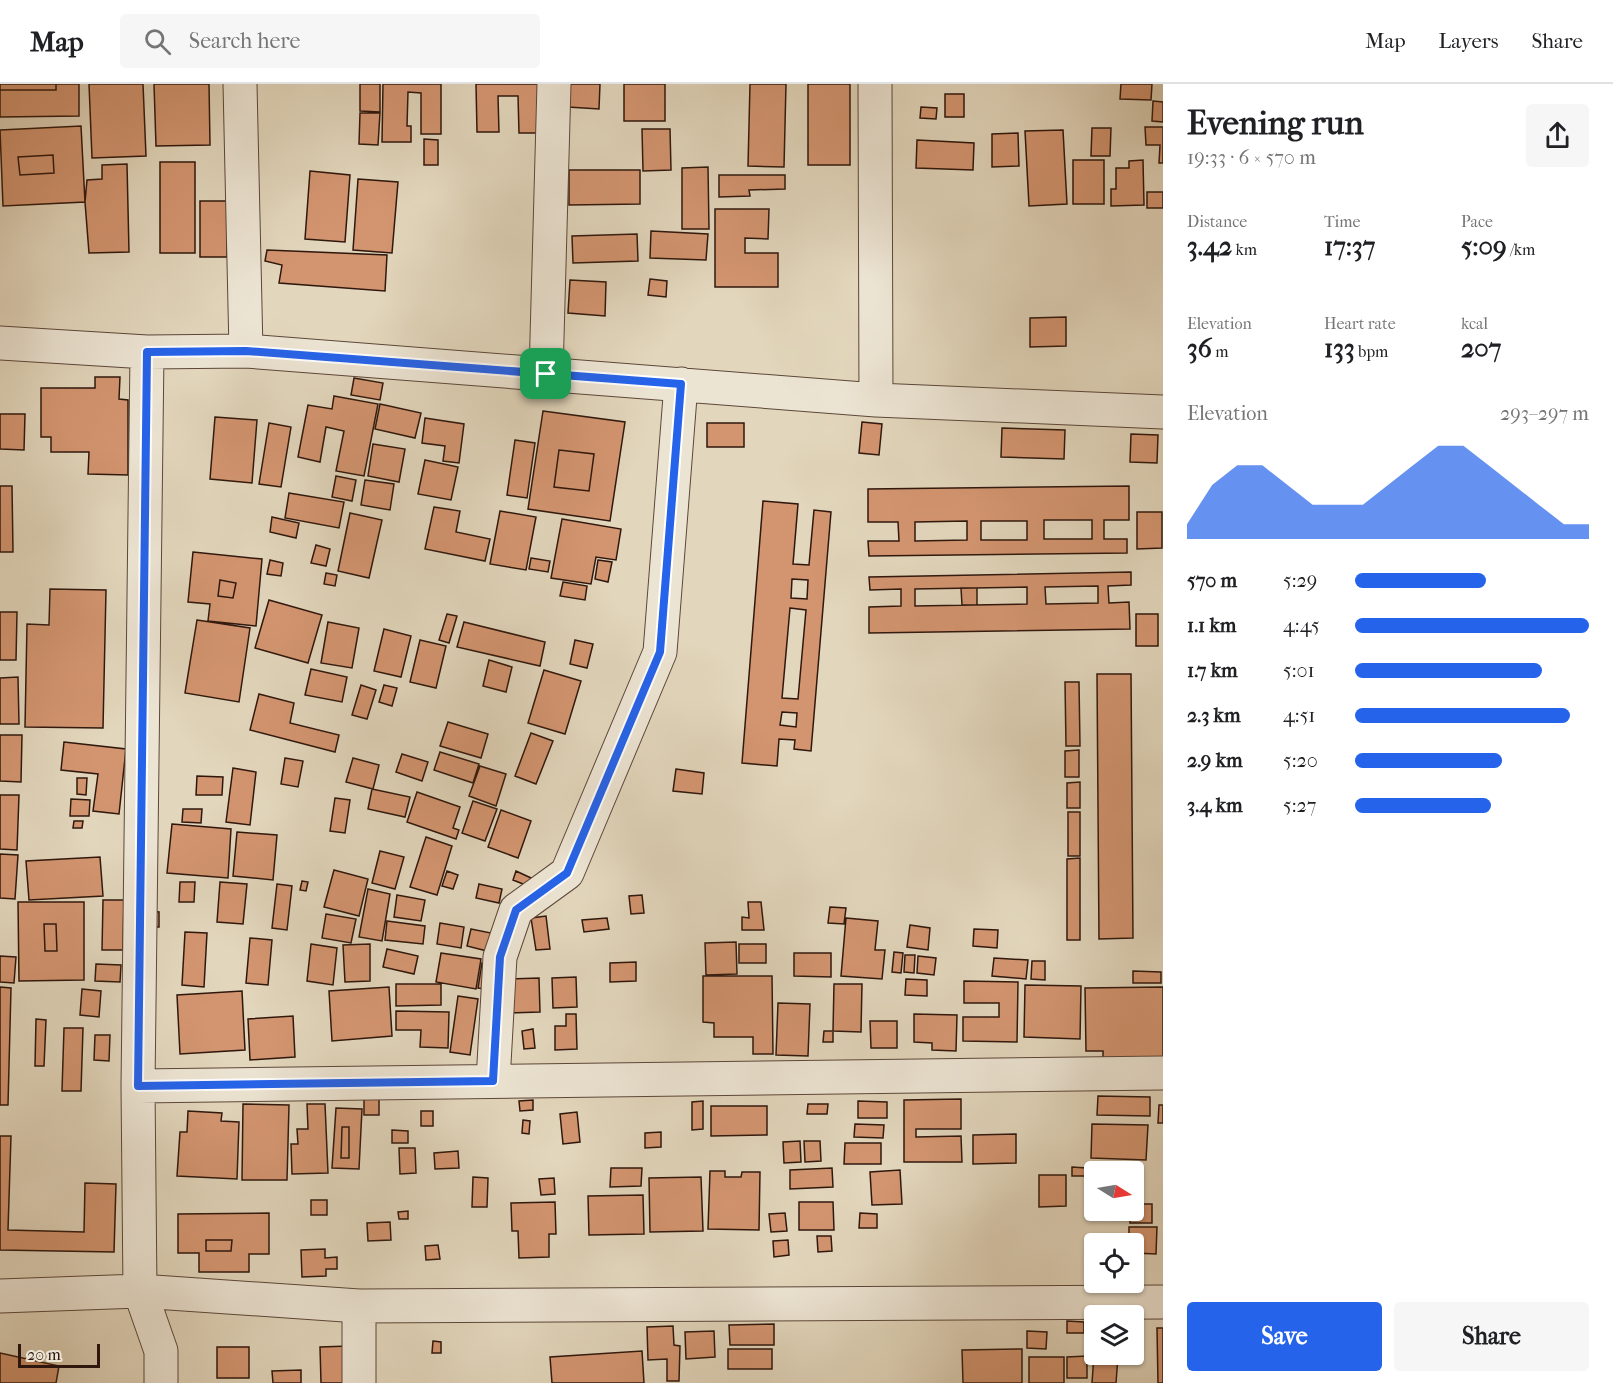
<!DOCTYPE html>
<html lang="en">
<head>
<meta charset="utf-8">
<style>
  :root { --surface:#fff; --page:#f6f6f6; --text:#202124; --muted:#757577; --line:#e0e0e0; --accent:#2563eb }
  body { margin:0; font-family:"IM FELL French Canon",serif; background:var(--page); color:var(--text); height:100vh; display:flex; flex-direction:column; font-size:22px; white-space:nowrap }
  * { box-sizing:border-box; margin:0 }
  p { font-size:20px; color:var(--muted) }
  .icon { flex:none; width:33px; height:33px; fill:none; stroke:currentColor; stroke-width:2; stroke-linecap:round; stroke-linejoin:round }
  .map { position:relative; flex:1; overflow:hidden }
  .sheet { display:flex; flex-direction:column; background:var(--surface); width:450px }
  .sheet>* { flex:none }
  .needle { width:39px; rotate:101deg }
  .fabs { position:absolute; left:1084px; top:1077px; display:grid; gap:12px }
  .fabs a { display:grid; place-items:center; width:60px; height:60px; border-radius:6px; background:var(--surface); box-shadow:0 2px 4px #0004; font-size:30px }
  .scale { position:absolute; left:18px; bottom:15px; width:82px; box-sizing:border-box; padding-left:6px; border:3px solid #2f170d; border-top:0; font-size:16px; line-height:21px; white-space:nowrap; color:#2f170d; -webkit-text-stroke:4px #ece4d3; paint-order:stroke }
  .pin { position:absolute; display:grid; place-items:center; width:51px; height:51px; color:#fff; margin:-26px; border-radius:12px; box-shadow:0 3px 9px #0006 }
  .round { display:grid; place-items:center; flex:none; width:63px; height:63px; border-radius:6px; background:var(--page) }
  .headline { display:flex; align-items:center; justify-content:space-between; height:102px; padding:0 24px }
  h1 { font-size:33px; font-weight:800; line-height:45px }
  .metrics { display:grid; grid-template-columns:repeat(3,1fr); gap:9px; height:102px; padding:6px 24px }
  .metrics div { display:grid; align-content:center }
  .metrics b { font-size:26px; font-weight:800 }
  .metrics small { font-size:16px; font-weight:400 }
  .metrics p { font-size:16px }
  .chart { height:168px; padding:12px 24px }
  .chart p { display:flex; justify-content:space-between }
  .chart svg { width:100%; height:108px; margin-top:6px; fill:var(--accent); opacity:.7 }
  .primary-button { display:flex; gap:12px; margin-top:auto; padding:12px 24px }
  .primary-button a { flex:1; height:69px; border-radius:6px; background:var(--accent); color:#fff; font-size:24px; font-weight:800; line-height:69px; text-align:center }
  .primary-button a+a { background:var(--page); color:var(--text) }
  ul { padding:0 24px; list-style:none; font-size:20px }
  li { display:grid; grid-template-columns:96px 72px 1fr; align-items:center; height:45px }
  li i { height:15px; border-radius:8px; background:var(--accent) }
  header { display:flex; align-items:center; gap:36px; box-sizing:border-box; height:84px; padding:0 30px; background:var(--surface); border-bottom:2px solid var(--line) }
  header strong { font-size:28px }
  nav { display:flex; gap:33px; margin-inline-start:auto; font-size:21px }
  .search { width:420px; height:54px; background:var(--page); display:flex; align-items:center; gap:15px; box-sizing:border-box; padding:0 21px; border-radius:6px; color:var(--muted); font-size:22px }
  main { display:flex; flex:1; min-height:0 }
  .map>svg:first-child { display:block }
  .building { fill:#d39570; stroke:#2f170d; stroke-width:1.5; fill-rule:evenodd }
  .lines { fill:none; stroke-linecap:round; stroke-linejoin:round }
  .minor-casing { stroke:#5c4739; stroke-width:35 }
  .minor { stroke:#ece4d3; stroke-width:33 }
  .route-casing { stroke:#fff; stroke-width:12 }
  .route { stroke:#2563eb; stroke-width:8 }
</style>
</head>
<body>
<header>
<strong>Map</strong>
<div class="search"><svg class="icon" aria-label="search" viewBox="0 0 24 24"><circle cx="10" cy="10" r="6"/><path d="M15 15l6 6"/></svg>Search here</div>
<nav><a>Map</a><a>Layers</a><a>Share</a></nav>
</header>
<main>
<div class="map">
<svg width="1163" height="1299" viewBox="0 0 1163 1299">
  <rect width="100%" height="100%" fill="#e2d6bc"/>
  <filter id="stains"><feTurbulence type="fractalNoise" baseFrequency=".00333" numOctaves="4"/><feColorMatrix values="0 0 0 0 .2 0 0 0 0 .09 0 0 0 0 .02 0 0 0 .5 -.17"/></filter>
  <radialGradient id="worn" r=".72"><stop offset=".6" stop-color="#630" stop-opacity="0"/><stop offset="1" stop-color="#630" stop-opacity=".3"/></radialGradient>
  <!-- building -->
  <path class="building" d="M0,0h56v6h-56z
    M56,0h23v32l-79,1v-27h56z
    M89,0h54l3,72 -54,2z
    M154,0h55l1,61 -54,1z
    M360,0h20v28l-20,-1z
    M383,0h58v50h-20v-41l-13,-1 -1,34h4v16h-29z
    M476,0h63l1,49h-21l-1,-37h-20l1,36h-22z
    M569,0h31l-1,25 -31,-2z
    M624,0h41v37h-41z
    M750,0h36l-2,83 -36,-1z
    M808,0h42v81h-42z
    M1121,0h31l-1,16 -31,-1z
    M945,10h19v23h-19z
    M1153,17l10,1v20l-11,-1z
    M921,23l16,1 -1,11 -16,-1z
    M360,29h20l-2,32 -19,-1z
    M81,42l4,76 -82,4 -3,-76zM53,71l1,18 -34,2 -2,-18z
    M1145,43h18v36h-4l1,-18h-14z
    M1092,44h19l-1,28h-19z
    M642,45h28l1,41 -28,1z
    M1063,46l4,74 -38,2 -4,-75z
    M1018,49l1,33 -27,1v-33z
    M424,55l14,1v25h-14z
    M917,56l57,3 -1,27 -57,-2z
    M53,71l1,18 -34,2 -2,-18z
    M1073,76h31v44h-31z
    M1143,76l1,45 -33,1v-17h5v-21h13v-7z
    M160,78h35v91h-35z
    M127,80l2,88 -40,1 -4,-51 2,-22 15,-1v-14z
    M708,83l1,62h-27v-61z
    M569,86h71v34l-71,1z
    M310,87l40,4 -5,67 -40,-3z
    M719,91h66v14l-36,1 1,6 -31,1z
    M358,95l40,3 -6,71 -39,-3z
    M1147,108h16v16h-16z
    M200,117h27v56h-27z
    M715,125h54l-1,30 -23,-1v15h33v34h-63z
    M651,147l57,3 -2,26 -56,-2z
    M637,150l1,27 -65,2 -1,-27z
    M267,166l120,5 -2,36 -106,-8 3,-18 -17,-4z
    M650,195l17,2 -1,16 -18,-2z
    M570,196l36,2 -1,34 -37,-3z
    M1066,233v29l-36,1v-29z
    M95,293h25l-1,22 9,1v75l-40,-1 1,-22h-38v-15h-10v-49h54z
    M354,294l29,5 -3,17 -29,-5z
    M334,312l44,8 -14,72 -28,-5 8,-40 -18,-4 -6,35 -22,-5 10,-52 24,4z
    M380,320l41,9 -6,25 -40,-9z
    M543,327l82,11 -15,99 -82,-12zM559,366l35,4 -5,37 -35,-4z
    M0,330h25l-1,36 -24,-1z
    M215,333l42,3 -5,63 -42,-4z
    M425,334l39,6 -5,39 -16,-2 2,-15 -23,-3z
    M862,338l20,2 -3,31 -20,-2z
    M269,339l22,4 -10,60 -22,-3z
    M707,339h37v24h-37z
    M1002,344l63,2 -1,29 -63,-2z
    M1131,350l27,1 -1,28 -27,-1z
    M515,356l20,3 -8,55 -20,-3z
    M373,360l32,5 -6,33 -31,-6z
    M559,366l35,4 -5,37 -35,-4z
    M425,376l33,7 -7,33 -33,-6z
    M336,392l20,4 -4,21 -20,-4z
    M365,396l29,4 -4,26 -29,-5z
    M0,402h12l1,66h-13z
    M1129,402v34h-25v19h23v14l-258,3 -1,-15h31l-1,-19h-30v-33zM1044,436h48v19h-48zM967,437v19l-52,1v-19zM981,437h46v19h-46z
    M289,409l55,9 -5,26 -54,-10z
    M763,417l35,3 -5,60 16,1 5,-55 17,2 -20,239 -17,-2 1,-9 -16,-1 -2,27 -35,-3zM792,495l16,1 -1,19 -16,-1zM790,524l16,2 -8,89 -16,-1zM782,628l15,1 -1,14 -16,-2z
    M434,423l26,4 -4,21 34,7 -5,22 -60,-12z
    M500,427l36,6 -10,53 -36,-6z
    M1137,428h25v36l-25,1z
    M350,429l32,7 -13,58 -31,-7z
    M272,433l27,6 -3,15 -26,-6z
    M562,435l59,10 -5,31 -20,-3 -5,27 -40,-6z
    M316,461l14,4 -4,17 -15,-3z
    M193,468l69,7 -6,67 -48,-5 2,-17 -22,-2zM220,496l16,3 -3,15 -15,-2z
    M531,474l19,3 -2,11 -19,-3z
    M270,476l13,3 -2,13 -14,-2z
    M598,476l14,2 -4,20 -13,-3z
    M1131,488v13l-23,1 1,17 20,-1 1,27 -261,4v-26l32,-1v-17l-31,1 -1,-13zM1098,502v17l-52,1 -1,-17zM1027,503v17l-112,2v-17z
    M326,489l11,2 -2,11 -11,-2z
    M220,496l16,3 -3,15 -15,-2z
    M563,498l24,4 -2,14 -25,-4z
    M961,504h16v17h-15z
    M50,505l56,1 -3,138 -78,-1 2,-103 22,1z
    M269,516l53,15 -14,48 -53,-15z
    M0,528h17l-1,48h-16z
    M447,530l10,2 -8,27 -10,-3z
    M1136,530h22v32h-22z
    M197,536l53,8 -11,74 -54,-9z
    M328,538l31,6 -7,40 -31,-5z
    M464,538l81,20 -5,24 -83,-19z
    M384,545l27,7 -10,41 -27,-6z
    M420,556l26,6 -10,42 -26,-6z
    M575,556l18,4 -6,24 -17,-4z
    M489,576l23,7 -6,25 -23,-6z
    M311,585l36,8 -5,25 -37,-7z
    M544,586l37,11 -16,53 -37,-11z
    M1097,590h34l2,264 -34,1z
    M18,593l1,47h-19v-46z
    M1065,598h14l1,64h-14z
    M361,601l15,5 -9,29 -15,-4z
    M384,601l13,3 -5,18 -13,-4z
    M259,610l35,9 -4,20 49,12 -4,17 -85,-22z
    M448,638l40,12 -7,24 -41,-12z
    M531,649l22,8 -17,43 -21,-8z
    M0,651h22l-1,47 -21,-1z
    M64,658l62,7 -7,65 -26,-3 5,-37 -37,-4z
    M1079,666v27h-14v-26z
    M440,668l39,12 -6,19 -39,-13z
    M402,670l26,8 -6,19 -26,-9z
    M285,674l18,3 -5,26 -17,-3z
    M353,674l26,7 -6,24 -27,-7z
    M480,682l26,8 -10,32 -27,-10z
    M233,684l23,4 -6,53 -24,-3z
    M676,685l28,4 -2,21 -29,-3z
    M197,692l26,1 -1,18h-26z
    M77,694h10l-1,17 -9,-1z
    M1080,698v26h-13v-25z
    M372,705l38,8 -5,20 -37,-8z
    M417,708l43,15 -7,21 6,2 -3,9 -49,-17z
    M0,711h19l-2,55 -17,-1z
    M335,714l15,2 -5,33 -15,-2z
    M71,715l19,1 -1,16h-19z
    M473,717l24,8 -12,32 -23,-8z
    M183,725h19l-1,14 -19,-1z
    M501,726l30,11 -13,37 -30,-11z
    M1068,728h12v44h-12z
    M74,737h9l-1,7h-9z
    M172,740l59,5 -3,49 -61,-5z
    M237,748l40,3 -4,45 -40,-4z
    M426,753l26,9 -15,49 -27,-8z
    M380,767l24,6 -9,32 -23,-6z
    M0,770l18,1 -3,44 -15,-1z
    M100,773l3,39 -74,4 -3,-39z
    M1080,774v82h-13v-81z
    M334,786l34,9 -9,37 -35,-9z
    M447,787l11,4 -5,14 -11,-3z
    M516,787l15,7 -3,8 -15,-6z
    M302,797l6,1 -2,9 -6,-1z
    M180,798h15l-1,20h-15z
    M220,798l27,2 -4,40 -26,-2z
    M277,800l15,2 -5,44 -15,-2z
    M479,800l23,5 -3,14 -23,-5z
    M368,805l22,5 -8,47 -23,-4z
    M397,811l28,5 -4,21 -27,-4z
    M642,811l2,18 -13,1 -2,-18z
    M103,816h21l-1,50h-21z
    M18,818h66v78l-65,1zM44,840h12l1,27h-12z
    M748,818h13l3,28h-22v-13l7,1z
    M830,823l16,1 -2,16 -16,-1z
    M151,827l8,1v15h-9z
    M326,830l30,5 -5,24 -29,-5z
    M546,832l4,33 -14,1 -5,-32z
    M607,834l2,11 -25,3 -2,-12z
    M846,834l32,3 -3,29h10l-3,29 -41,-3z
    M387,837l38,5 -2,18 -38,-4z
    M440,839l24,4 -3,21 -24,-4z
    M44,840h12l1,27h-12z
    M910,841l20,3 -2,22 -21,-3z
    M471,845l20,4 -4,18 -20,-5z
    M974,845l24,1 -1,18 -24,-2z
    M185,848l22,1 -3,54 -22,-2z
    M250,854l22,2 -4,45 -22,-2z
    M736,858l1,32 -31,1 -1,-32z
    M311,860l26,4 -4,37 -26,-4z
    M370,860v37l-25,1 -2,-37z
    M739,860h27v19h-27z
    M387,865l31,7 -4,18 -31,-7z
    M894,868l9,1 -2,20 -9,-1z
    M441,869l40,6 -5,30 -40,-7z
    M794,869h37v24l-37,-1z
    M905,871h10l-1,18 -10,-1z
    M0,872l16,1 -2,26 -14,-1z
    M918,872l18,2 -2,17 -17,-2z
    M994,874l34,2 -2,19 -34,-3z
    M1032,877h13v19l-14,-1z
    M636,878v19l-26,1v-19z
    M482,879l7,1 -4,25 -7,-1z
    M96,880l25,1 -1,17 -25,-1z
    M1133,887l28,1v11h-28z
    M703,892h69l1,78h-20v-17h-39v-14l-11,-1z
    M576,893l1,30 -24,1 -1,-30z
    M539,894l1,34 -32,1 -1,-34z
    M906,895l21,1v16l-22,-1z
    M964,897l54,1 -1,60 -54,-1v-24h36v-14h-35z
    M396,900h45v21l-45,1z
    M834,900h28l-1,48 -28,-1z
    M1025,901l56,1 -1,53 -56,-2z
    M0,903l11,1 -3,117h-8z
    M389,903l3,49 -60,5 -3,-50z
    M1163,903v73l-60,1v-10h-17l-1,-63z
    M82,905l19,2 -2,26 -19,-2z
    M242,907l3,59 -65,4 -3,-59z
    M458,912l20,3 -8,56 -20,-3z
    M778,919l32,1 -2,52 -32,-1z
    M396,927l53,1 -1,36 -28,-1 1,-17h-25z
    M566,930h10l1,35 -22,1v-24h11z
    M914,930l43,1 -1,36 -24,-1v-7l-18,-1z
    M293,932l2,41 -45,3 -2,-41z
    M36,935l10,1 -2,46h-9z
    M870,937h27v27h-26z
    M64,944h19l-2,63h-19z
    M533,945l2,19 -11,1 -2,-18z
    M824,947h9v11h-10z
    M95,951h15l-1,26 -15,-1z
    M364,1011h15v20h-15z
    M1098,1012l52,1v19l-53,-1z
    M961,1015v30h-45v8l45,-1 1,26h-58v-62z
    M533,1016v10l-13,1 -1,-10z
    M703,1017v28l-11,1v-28z
    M858,1017l29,1v16h-29z
    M243,1020l46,1 -2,75h-45z
    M307,1020h18l3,69 -36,1 -1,-30h7l-1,-15h11z
    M808,1020h20l-1,10h-20z
    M1159,1021h4v18h-5z
    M711,1022h56v29l-56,1z
    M336,1024l26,1 -3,60 -27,-1zM342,1043h7v31h-8z
    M188,1027l34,2 -1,8 18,1 -2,57 -60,-3 3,-44h7z
    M421,1027h12v15h-12z
    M577,1028l3,30 -17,2 -3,-30z
    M523,1036l7,1 -1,13 -7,-1z
    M855,1040l29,1 -1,13 -29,-1z
    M1092,1040l56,1 -2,35 -55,-2z
    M342,1043h7v31h-8z
    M392,1046l16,1v12h-16z
    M661,1048v15l-16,1v-15z
    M1016,1050v29l-43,1v-29z
    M0,1052h11l-3,94 76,2 1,-49 31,1 -2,68 -114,-2z
    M800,1057l1,21 -17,1 -1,-21z
    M804,1057h16l1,20 -16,1z
    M845,1059h36v21h-37z
    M399,1064h16l1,25 -16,1z
    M458,1067l1,17 -24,1 -1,-16z
    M1072,1083l14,1v8h-14z
    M611,1084h31l-1,18 -31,1z
    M832,1084l1,19 -43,2v-19z
    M900,1086l2,34 -30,1 -2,-33z
    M710,1087h15v6h16l1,-5h18l-1,58 -51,-1z
    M1039,1091h27v31l-27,1z
    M473,1093l15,1 -1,29h-15z
    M701,1093l2,54 -53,1 -1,-54z
    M554,1094l1,16 -14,1 -2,-16z
    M1088,1095h7v25h-7z
    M643,1111l1,39 -55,1 -1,-39z
    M311,1116h16v15h-16z
    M555,1118l1,32h-7v23l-30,1 -1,-27h-6l-1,-28z
    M799,1118h34l1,28h-35z
    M1134,1120h18v19h-22v-13h4z
    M408,1127v8h-9l-1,-7z
    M269,1129v41h-20v18h-50v-19h-21v-39zM206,1156h26l-1,11h-25z
    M785,1129l2,18 -16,1 -2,-18z
    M860,1129l17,1v14h-18z
    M390,1138l1,18 -23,1 -1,-18z
    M1129,1143h28l-1,27 -22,-1v-9h-5z
    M817,1152h14l1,15 -14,1z
    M206,1156h26l-1,11h-25z
    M788,1156l1,15 -15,2 -1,-16z
    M438,1161l2,14 -14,1 -1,-14z
    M325,1165v9l12,-1v12h-11v7l-24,1 -1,-27z
    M1095,1236v32h-2z
    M1067,1237l17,1v11h-17z
    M774,1240v21h-44l-1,-20z
    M673,1242l1,19 6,1 -1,35h-12v-22l-19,1 -1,-33z
    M1157,1244h6v55h-5z
    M714,1247l1,26 -29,2 -1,-27z
    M1027,1247l20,1 -1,17 -19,-1z
    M433,1257l8,1v11h-9z
    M349,1262l1,37h-29l-1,-36z
    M217,1263h32v31h-32z
    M728,1265h44v20h-44z
    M1022,1265v34h-59l-1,-33z
    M642,1267l2,32h-92l-2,-26z
    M0,1269l59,13 -3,17h-56z
    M1094,1270l24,2 -2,27h-24z
    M1087,1272v22h-20v-21z
    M1029,1273h35v26h-35z
    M301,1286v13h-28l-1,-12z"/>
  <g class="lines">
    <defs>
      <path id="minor" d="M240,0l6,267
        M875,0l1,316
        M0,259l147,9 99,-1 630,49 287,12
        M147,268l-9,734 2,205 21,60v32
        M546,290l8,-290
        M493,997l7,-124 16,-47 51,-37 93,-221 21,-268
        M138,1002l1025,-13
        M0,1212l140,-5 219,15 804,-4
        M359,1299v-77"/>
    </defs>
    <!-- minor casing -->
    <use href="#minor" class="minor-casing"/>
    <!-- minor -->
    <use href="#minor" class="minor"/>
  </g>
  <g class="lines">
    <defs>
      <path id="route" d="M246,267l435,33 -21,268 -93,221 -51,37 -16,47 -7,124 -355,5 9,-734z"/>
    </defs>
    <!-- route casing -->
    <use href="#route" class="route-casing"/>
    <!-- route -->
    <use href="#route" class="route"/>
  </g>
  <rect width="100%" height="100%" filter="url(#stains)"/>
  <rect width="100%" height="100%" fill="url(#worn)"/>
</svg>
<div class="fabs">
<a><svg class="needle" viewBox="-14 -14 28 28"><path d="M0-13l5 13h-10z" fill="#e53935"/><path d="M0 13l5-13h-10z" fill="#757577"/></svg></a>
<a><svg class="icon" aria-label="locate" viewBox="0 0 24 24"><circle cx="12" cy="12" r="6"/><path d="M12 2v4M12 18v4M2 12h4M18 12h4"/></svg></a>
<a><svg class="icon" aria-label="layers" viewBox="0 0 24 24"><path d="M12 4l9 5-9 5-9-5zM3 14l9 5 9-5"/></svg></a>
</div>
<div class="scale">20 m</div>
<div class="pin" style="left:546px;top:290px;background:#1e9e55"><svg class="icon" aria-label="arrive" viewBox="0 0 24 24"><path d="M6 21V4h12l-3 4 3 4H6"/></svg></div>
</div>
<section class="sheet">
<div class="headline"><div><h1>Evening run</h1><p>19:33 · 6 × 570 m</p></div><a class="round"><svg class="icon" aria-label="share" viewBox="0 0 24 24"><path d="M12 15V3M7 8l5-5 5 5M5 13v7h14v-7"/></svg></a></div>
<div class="metrics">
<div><p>Distance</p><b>3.42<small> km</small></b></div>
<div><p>Time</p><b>17:37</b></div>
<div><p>Pace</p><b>5:09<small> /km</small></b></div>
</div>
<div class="metrics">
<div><p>Elevation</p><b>36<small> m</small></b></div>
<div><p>Heart rate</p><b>133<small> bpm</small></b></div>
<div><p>kcal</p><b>207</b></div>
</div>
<div class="chart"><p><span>Elevation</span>293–297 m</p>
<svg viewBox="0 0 160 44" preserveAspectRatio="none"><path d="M0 44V38L10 22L20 14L30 14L40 22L50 30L60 30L70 30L80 22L90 14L100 6L110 6L120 14L130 22L140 30L150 38L160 38V44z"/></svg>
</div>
<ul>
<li><b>570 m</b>5:29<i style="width:56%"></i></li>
<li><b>1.1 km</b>4:45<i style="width:100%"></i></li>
<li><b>1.7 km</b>5:01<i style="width:80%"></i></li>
<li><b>2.3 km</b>4:51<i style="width:92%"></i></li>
<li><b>2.9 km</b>5:20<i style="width:63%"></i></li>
<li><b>3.4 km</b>5:27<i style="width:58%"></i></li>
</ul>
<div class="primary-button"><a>Save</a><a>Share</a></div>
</section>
</main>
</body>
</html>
